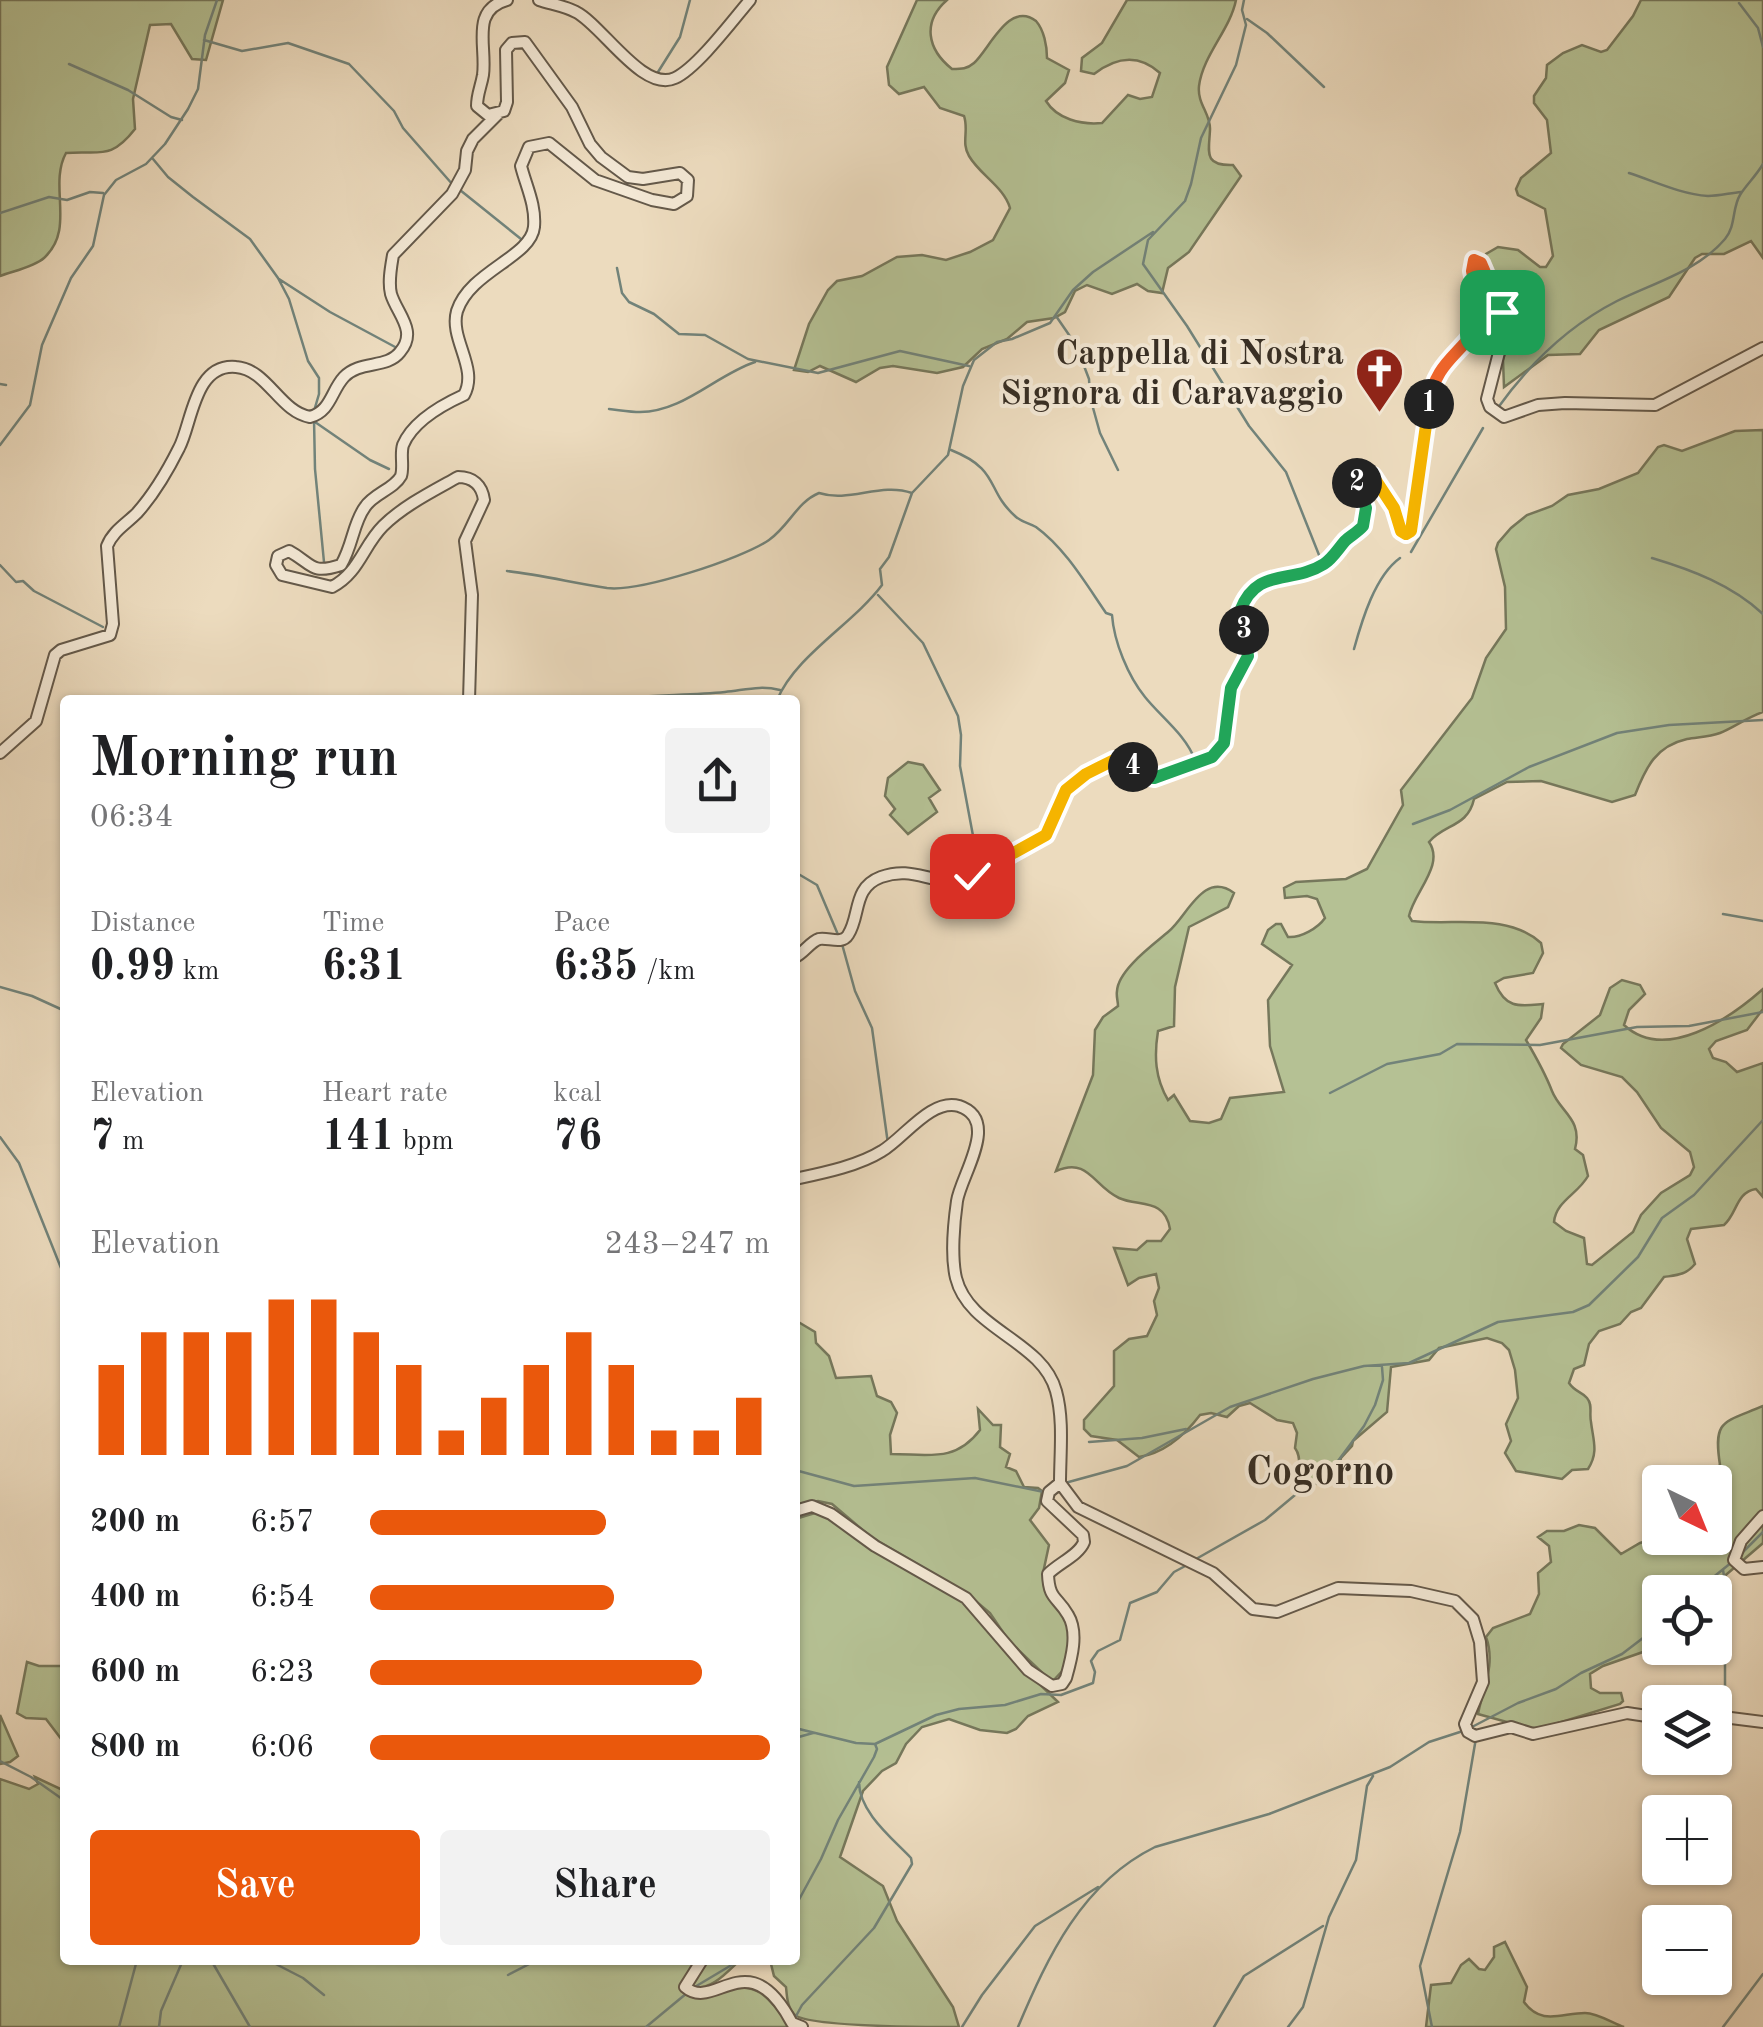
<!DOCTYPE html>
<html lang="en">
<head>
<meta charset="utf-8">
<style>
  :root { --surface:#fff; --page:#f2f2f2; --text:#202124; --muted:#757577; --accent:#ea580c }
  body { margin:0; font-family:"Old Standard TT",serif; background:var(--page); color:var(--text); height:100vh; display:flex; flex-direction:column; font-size:38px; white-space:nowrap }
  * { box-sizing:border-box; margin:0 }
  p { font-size:32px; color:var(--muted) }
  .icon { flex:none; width:55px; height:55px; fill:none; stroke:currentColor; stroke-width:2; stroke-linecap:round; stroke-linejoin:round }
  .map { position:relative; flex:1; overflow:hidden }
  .side { position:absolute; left:60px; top:695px; width:740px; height:1270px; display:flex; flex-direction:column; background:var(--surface); border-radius:10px; box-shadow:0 2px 8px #0004 }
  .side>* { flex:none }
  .needle { width:65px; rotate:137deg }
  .tools { position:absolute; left:1642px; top:1465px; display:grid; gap:20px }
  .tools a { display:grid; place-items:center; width:90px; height:90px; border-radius:10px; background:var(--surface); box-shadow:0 2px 8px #0004; font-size:50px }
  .pin { position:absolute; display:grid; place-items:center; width:85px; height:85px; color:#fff; margin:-42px; border-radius:20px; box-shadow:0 5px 15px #0006 }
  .km { position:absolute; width:50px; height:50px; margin:-25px; border-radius:50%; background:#222; color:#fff; font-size:28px; line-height:50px; text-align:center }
  .round { display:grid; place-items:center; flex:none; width:105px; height:105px; border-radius:10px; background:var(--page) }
  .headline { display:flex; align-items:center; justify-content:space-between; height:170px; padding:0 30px }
  h1 { font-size:55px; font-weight:800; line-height:75px }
  .stats { display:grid; grid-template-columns:repeat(3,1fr); gap:15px; height:170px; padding:10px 30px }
  .stats div { display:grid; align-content:center }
  .stats b { font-size:42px; font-weight:800 }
  .stats small { font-size:28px; font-weight:400 }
  .stats p { font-size:28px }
  .chart { height:280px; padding:20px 30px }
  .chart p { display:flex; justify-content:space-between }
  .chart svg { width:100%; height:180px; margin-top:10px; stroke:var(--accent); stroke-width:6 }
  .button { display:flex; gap:20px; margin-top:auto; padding:20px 30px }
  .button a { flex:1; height:115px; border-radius:10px; background:var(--accent); color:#fff; font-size:40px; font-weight:800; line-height:115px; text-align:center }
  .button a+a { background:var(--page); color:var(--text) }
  ul { padding:0 30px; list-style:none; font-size:32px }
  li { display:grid; grid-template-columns:160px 120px 1fr; align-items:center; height:75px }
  li i { height:25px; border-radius:12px; background:var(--accent) }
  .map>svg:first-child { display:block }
  .green { fill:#b5c194; stroke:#76785c; stroke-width:2.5 }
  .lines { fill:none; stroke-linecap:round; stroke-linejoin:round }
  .stream { stroke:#72837a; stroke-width:2.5 }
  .minor-casing { stroke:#64594a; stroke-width:14 }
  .minor { stroke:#f3e8d5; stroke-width:10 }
  .split-1-casing { stroke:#fff; stroke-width:20 }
  .split-2-casing { stroke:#fff; stroke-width:20 }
  .split-3-casing { stroke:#fff; stroke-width:20 }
  .split-4-casing { stroke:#fff; stroke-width:20 }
  .split-5-casing { stroke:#fff; stroke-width:20 }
  .split-1 { stroke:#f0652b; stroke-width:12 }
  .split-2 { stroke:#f5b400; stroke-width:12 }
  .split-3 { stroke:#22a559; stroke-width:12 }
  .split-4 { stroke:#22a559; stroke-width:12 }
  .split-5 { stroke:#f5b400; stroke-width:12 }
  .labels { text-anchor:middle; stroke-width:8; stroke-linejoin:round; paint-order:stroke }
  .poi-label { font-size:35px; font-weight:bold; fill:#372e24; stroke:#f3e8d5; text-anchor:end }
  .quarter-label { font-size:40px; font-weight:bold; fill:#372e24; stroke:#f3e8d5 }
</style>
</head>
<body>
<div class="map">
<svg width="1763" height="2027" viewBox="0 0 1763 2027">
  <rect width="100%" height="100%" fill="#ecdbbe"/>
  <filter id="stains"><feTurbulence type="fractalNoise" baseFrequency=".002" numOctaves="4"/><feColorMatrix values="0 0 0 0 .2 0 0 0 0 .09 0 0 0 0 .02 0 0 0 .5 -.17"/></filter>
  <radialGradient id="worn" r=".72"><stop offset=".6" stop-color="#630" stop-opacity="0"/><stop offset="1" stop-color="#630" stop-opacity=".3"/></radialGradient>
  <!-- green -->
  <path class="green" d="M0,0h223l-17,60 -14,-1 -21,-35 -21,1 -17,74 2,30c-25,32 -35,21 -69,24 -18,33 10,76 -22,105 -10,9 -31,13 -44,18z
    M917,0h30c-25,22 -20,49 5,69 10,0 15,0 22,-6 15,-13 35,-63 62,-42 8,9 11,25 11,37l22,12 -4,13 -19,18c11,18 35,24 56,22l26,-28 12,4 12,-2 8,-24c-22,-20 -44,-16 -66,1l-13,-3 1,-13 20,-15 25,-43h109c-6,30 -33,55 -37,86 -2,18 12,28 11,44 -1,22 -7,36 23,35l8,11 -52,76 -21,16 -6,25 -14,-2 -11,-7 -25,10 -25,-9 -12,6 -10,21 -11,6 -27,4 -20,17 -25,10 -19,18 -26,6 -44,-7 -13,2 -24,14 -36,-16 -12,6 -14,-2 15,-46 19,-34 9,-9 25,-5 35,-19 25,-2 24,5 24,-8 23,-12 17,-32c-6,-21 -30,-33 -41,-52 -8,-13 0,-26 -5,-40l-24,-8 -16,-21 -25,7 -10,-9 -2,-18z
    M1641,0h122v258l-12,-17 -27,13h-22l-7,4 -26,39 -70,33 -19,24 -32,1 -44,32 -1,-27 9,-33 -26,-66v-7l12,-7 20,3 22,17h6l7,-11 -8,-47 -27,-14 -2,-6 5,-11 30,-25 -4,-33 -13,-17v-7l12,-18 1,-13 16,-12 19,-8 19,7 6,-2 26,-34z
    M1763,430v282c-17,6 -30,16 -43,21 -11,4 -22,4 -33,6 -31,7 -41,28 -52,56l-23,7 -71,-21 -34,1 -33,17c-6,28 -30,25 -45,43 16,23 -15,50 -20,74l3,5c42,5 95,-9 129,22l2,10 -10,20 -29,5 -9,5c11,27 26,23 48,21l-2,14 -15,22c10,17 19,33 26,51 8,21 31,28 23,58l8,6 5,21c-10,18 -32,25 -34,46l12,9 18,7 3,26 5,1 41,-33 8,-17 20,-22 29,-18 4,-8 -4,-15 -29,-24 -24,-36 -15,-15 -41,-12 -20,-17 2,-4 37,-29 10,-27 12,-8 18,5 5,9 -16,16 -5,15c41,38 105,-6 139,-36v20l-16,21 -31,11 -7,8 4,9 13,4 11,10 26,-9v134l-7,-8c-20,3 -19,25 -32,36l-33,4 -4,10 8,25c-9,11 -18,11 -31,13l-23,31 -10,4 -11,12 -21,7 -10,13 -5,21 -10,4 -5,14c6,9 12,8 18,15 6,7 2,15 4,24 2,18 8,30 -3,47l-16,1 -10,9 -46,-8 -11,-18 6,-12 -5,-17 12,-26 -3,-28 -6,-20 -7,-7 -15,-5 -48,10 -10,12 -38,7 -4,45 -34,29 -1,5 -11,12 -4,16 -20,10 -15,-4c-6,-11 1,-21 -7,-32l2,-15 -4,-10 -16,-3 -27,-17 -11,3 -12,11 -16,-4 -11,2c-16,21 -35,38 -61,42l-22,-17 -26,-4 -7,-7v-9l30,-34v-35l15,-12 18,-3 10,-21 -3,-14 5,-13 -3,-14 -17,4 -11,7 -14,-37 23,2 10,-9h14l9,-12c-5,-31 -31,-22 -51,-31 -26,-12 -30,-41 -63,-27l37,-96 2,-45 8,-13 15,-11c0,-5 -2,-10 -1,-15 1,-21 37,-47 51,-59 19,-15 35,-62 66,-39l-6,14 -39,20 -14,60 -1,39 -16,5c-4,25 -3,47 10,69l6,-5 16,26 19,2 12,-4 9,-21 54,-6 -14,-46 -2,-46 24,-35 -30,-21 6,-14 8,-6h5l7,13c13,1 30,-9 37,-19l-8,-19 -10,-3 -22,2 -1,-10 12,-6 50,-3 21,-10 36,-64 -2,-15 71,-92 14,-40 20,-29 -1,-42 -9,-38 2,-6 13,-15 16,-13 25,-9 16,-11 31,-6 39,-16 20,-26 6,-2 18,6 53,-20z
    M908,762l15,3 17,25 -11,8 8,14 -29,22 -18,-19 5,-6 -10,-13 3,-18z
    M795,1320l20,12 1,11 13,13 7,22 35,-2 6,20 14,6 6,11 -7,22 1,19c37,0 64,9 89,-24l-2,-21 15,16h8l-1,22 10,7 -4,13 10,4 8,16 14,1 4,3 -3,17 -9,12 19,25 -6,28 23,44 6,23 -7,28 -13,14 -43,-41 -19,-28 -25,-21 -94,-55 -39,-33 -14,-3 -23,4z
    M1763,1406v137l-57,49h-46v54l-57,20 -13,8 1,14 9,5h21l2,8 -3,3 -78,24h-13l-51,-14c5,-26 18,-50 8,-77l7,-9 37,-14 9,-20 -1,-21 13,-11 -2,-16 -11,-9 9,-6h17l15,-6 16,3 26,26 19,-11 20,-6 55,1v-56h-24l8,-12 12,2 9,-7c-7,-46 3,-42 43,-59z
    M815,1513l13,4 135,83 67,75 28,27 -30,14 -12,13 -9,4 -27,-3 -31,-11 -27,8 -16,17 -10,19 -14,8 -19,20 -23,66 43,29 14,35 56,86 6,20c-34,0 -141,0 -163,-11 -9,-7 -9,-20 -10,-29l-12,-11 -4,-16h25v-441z
    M27,1662l12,4h26v78l-19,-25 -20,-1 -9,-5z
    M0,1715l18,41 -8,6 -10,2z
    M35,1777l30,14v169h633l-18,29c19,22 43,-4 67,-1 23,3 30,27 48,39h-795v-248l29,10 9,-5z
    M1505,1942l22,45 -3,15c17,24 38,11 61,11 12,0 28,10 39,14h-198l5,-42 20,-2 10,-18 8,-6 10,10 6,1 9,-13v-10z
    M708,1960h32c-14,13 -28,30 -48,28v-10z"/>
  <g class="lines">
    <!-- stream -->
    <path class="stream" d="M1244,0l-2,10 4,15 -10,40 -35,73 -10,46 -6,17 -37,39 -5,24 44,62 62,100 37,46 35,88
      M1739,3l19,25 5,19
      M1247,19l20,14 57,54
      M204,40l38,11 46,-8 61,21 45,47 9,17 50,57
      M69,64l59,26 43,27 11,3
      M658,72l22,-35 10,-37
      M153,159l15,18 25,20 57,42 28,39 11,21 19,62 11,17v16l-5,17
      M1629,173c25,8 51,21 79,23 11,0 22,-3 33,-4
      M460,190l61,49
      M0,213l49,-16 18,3 23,-8 13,1
      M617,268l5,25 7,9 25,12 25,20 26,1 43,24 70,14 82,-22 69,15
      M279,279l51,33 67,36
      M1056,316l20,29 13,34 1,18 10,36 18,37
      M0,384l6,1
      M609,409c10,1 21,3 31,3 43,0 76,-37 115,-50
      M1497,409c32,-45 71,-83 120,-108 36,-18 81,-30 108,-62 11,-13 7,-31 15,-44 6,-10 16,-19 23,-31
      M314,419l1,50 9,93
      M315,422l55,38 19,9
      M0,445l30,-40 12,-60 29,-67 22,-32 11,-51 12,-15 30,-16 19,-20 23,-35 10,-20 7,-54 12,-35
      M951,450c50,20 34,39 64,66 6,6 14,7 21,11 29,21 50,57 70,86l6,2c2,27 16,61 33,82 16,20 41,38 50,63
      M1411,552l72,-124
      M1652,558c40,12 80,27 111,56
      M0,565l16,17 7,-1 11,10 69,36
      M507,571c34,4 67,12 100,17 33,4 134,-29 162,-48 20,-14 28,-38 50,-47 31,10 61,-11 93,0
      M878,595l45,48 35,73 3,19 -1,31 14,75
      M1354,649c8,-29 21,-73 46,-91
      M607,700c40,-6 79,-4 118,-8 20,-2 35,-7 55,-2
      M777,700c19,-45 76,-76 105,-115l-2,-16 9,-12 23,-64 36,-38 15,-69 11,-26 23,-18 15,-3 38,-16 23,-33 20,-18 60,-40
      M1413,824l37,-14 79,-43 88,-34 52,-8 94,-5
      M795,872l22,13 22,52
      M1723,914l40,7
      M842,944l13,47 17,37 16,116
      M0,987l32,9 33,15
      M1330,1093l57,-29 53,-10 17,-10 83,1 97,-18 52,-1 74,-14
      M0,1137l19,26 46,115
      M1089,1442l53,-4 44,-9
      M795,1470l59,16 121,-8 69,14
      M1065,1483l62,-17 103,-59 83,-28 51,-13 45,-3 89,-41 75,-10 16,-7 49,-48 24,-39 32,-23 69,-75
      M1742,1553l21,-21
      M1196,1559l69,-39 36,-30 25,-13 38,-51 11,-21 8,-25 -1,-13
      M1723,1570l7,41 -5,32v68
      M1695,1592l37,-30
      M795,1728l61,15 19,1 61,-29 23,-6 46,-4 36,-11 20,1 32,-12 2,-11 -4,-11 7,-10 22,-11 10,-37 27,-11 17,-20 15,-8
      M1470,1728l48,-25 38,-14 25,-16 41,-19 38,-29
      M795,1738l18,-5
      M0,1761l31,16 34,24
      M795,1907l26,-48 17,-39 36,-63 3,-8 -2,-5
      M211,1960l39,67
      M268,1960l35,18 21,17
      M508,1975l29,-15
      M693,1988l47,-28
      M795,2018l7,-13 72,-77 38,-64 -1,-6c-19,-20 -52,-46 -52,-76
      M119,2027l18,-67
      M159,2027l2,-16 22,-51
      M646,2027l41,-34
      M962,2027l20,-32 53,-69 63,-39
      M1018,2027c30,-71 64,-144 137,-180l114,-33 121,-47 39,-25 34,-11
      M1214,2027l30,-51 79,-50
      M1288,2027l15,-20 26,-90 27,-57 11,-74 6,-10
      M1432,2027l-12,-61 40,-134 16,-94
      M1723,2027l40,-53"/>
    <defs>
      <path id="minor" d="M539,0c12,4 26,6 37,12 26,13 67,81 99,66 22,-10 58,-58 75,-78
        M1474,260l7,3 23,58v12l-17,66 3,8 14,10 34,-12 27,-2 90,2 108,-57
        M469,700l3,-105 -7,-54 19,-41c-2,-15 -11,-23 -26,-23 -25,14 -55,29 -75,49 -20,20 -24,47 -51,61l-50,-12 -6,-10 2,-9 11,-5c24,13 21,24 52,14 12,-20 12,-42 24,-58 8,-13 29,-18 36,-31 3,-9 -1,-22 2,-31 10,-24 39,-40 61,-50 15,-27 -15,-56 -7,-84 13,-40 74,-54 77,-84 2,-22 -8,-41 -13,-61l8,-19 20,-4 46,37 57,20 22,4 13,-8 1,-16 -8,-7 -37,6 -15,-2 -27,-20 -11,-13 -18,-37 -47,-65 -13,1 -6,7 1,52 -3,9 -16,4 -11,-9c0,-12 4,-19 6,-31 4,-29 -13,-65 24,-75
        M0,753l36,-32 19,-66 6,-5 49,-15 3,-11 -6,-78c6,-15 19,-22 30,-33 17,-19 31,-43 42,-65 13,-24 15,-85 57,-81 31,2 44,45 74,50 21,-6 21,-26 34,-40 16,-17 43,-8 56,-25 18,-21 -3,-38 -9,-58 -3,-12 0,-27 2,-39l59,-61 13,-24 2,-19 6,-12 25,-25
        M795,957c9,-4 15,-15 24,-18 9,-2 23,6 29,-4 13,-20 4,-47 33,-58 30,-11 46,5 75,4 13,-1 78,-35 88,-45 10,-10 13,-28 20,-41 9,-17 37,-34 57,-35l23,16 10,2 58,-21 12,-14 7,-55 17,-32 1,-8 -10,-31 6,-20 22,-18 47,-10 14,-7 18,-22 14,-10 6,-22 -9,-25 6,-8 13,3 18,31 7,22 5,3 5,-3 21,-148c11,-25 37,-39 49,-64l-9,-48 2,-11
        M795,1179c28,-6 63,-13 87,-28 22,-13 49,-53 77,-45 42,14 2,69 -2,95 -3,21 -6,56 -1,77 13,52 86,62 100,113 8,29 4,62 4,92
        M1060,1483l18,24 135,66 40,36 24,3 61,-24 73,3 44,10 18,18 7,23 3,40 -18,42 3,8 7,4 36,-9 22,7 94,-21 33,5
        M795,1511l17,-5 19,8 44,32 91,52 62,72 24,16 10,-2 4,-6c5,-18 13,-45 2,-63 -11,-19 -19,-15 -20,-41 11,-11 31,-19 36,-32l-1,-7 -36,-34 2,-9 11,-9
        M1763,1516l-22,25 -7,19 10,9 19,-2
        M1715,1716l48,6
        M702,1960l-17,27c30,26 63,-47 107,36l10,4"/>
    </defs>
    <!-- minor casing -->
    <use href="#minor" class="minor-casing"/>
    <!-- minor -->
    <use href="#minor" class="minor"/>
  </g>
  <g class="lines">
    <defs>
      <path id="split-1" d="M1429,404c7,-46 35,-49 52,-85l-9,-48 2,-11 7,3 21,49"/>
      <path id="split-2" d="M1357,483l6,-8 10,1 21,32 7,23 5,3 5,-3 18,-127"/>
      <path id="split-3" d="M1244,630l-4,-19c17,-45 51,-26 84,-47 9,-6 14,-15 21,-23 5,-5 13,-9 18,-15l3,-18 -9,-25"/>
      <path id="split-4" d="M1133,767l11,9 10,2 58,-21 12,-14 7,-55 17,-32 -4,-26"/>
      <path id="split-5" d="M972,876l74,-41 20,-45 20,-16 28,-14 19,7"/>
    </defs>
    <!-- split-1 casing -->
    <use href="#split-1" class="split-1-casing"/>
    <!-- split-2 casing -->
    <use href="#split-2" class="split-2-casing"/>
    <!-- split-3 casing -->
    <use href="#split-3" class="split-3-casing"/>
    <!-- split-4 casing -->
    <use href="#split-4" class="split-4-casing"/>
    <!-- split-5 casing -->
    <use href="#split-5" class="split-5-casing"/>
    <!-- split-1 -->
    <use href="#split-1" class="split-1"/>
    <!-- split-2 -->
    <use href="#split-2" class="split-2"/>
    <!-- split-3 -->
    <use href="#split-3" class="split-3"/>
    <!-- split-4 -->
    <use href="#split-4" class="split-4"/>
    <!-- split-5 -->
    <use href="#split-5" class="split-5"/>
  </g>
  <!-- icons -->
  <defs>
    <symbol id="church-pin" viewBox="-11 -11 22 30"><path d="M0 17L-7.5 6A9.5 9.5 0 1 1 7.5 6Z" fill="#8f2418" stroke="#f3e8d5"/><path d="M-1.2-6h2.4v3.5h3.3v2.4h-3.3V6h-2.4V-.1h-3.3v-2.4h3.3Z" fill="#fff"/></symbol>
  </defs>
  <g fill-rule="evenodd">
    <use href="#church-pin" x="1352" y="344" width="55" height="75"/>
  </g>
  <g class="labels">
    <!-- poi labels -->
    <g class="poi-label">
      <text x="1344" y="364">Cappella di Nostra<tspan x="1344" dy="40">Signora di Caravaggio</tspan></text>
    </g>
    <!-- quarter labels -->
    <g class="quarter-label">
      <text x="1320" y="1484">Cogorno</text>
    </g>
  </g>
  <rect width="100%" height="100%" filter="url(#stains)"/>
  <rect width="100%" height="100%" fill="url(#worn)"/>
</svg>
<div class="tools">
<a><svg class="needle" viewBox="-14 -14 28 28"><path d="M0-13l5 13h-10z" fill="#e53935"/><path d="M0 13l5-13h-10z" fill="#757577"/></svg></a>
<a><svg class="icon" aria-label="locate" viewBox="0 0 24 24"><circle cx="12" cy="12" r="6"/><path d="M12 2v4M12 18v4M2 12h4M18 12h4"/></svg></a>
<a><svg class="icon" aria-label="layers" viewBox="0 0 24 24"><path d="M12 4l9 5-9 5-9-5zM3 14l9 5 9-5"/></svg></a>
<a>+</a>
<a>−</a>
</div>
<div class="pin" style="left:1502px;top:312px;background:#1e9e55"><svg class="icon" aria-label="arrive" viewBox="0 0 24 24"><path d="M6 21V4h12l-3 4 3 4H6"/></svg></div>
<div class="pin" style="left:972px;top:876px;background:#d93025"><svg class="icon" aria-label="check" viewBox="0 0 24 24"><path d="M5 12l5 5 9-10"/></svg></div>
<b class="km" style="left:1429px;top:404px">1</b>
<b class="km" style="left:1357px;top:483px">2</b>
<b class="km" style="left:1244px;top:630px">3</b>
<b class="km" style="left:1133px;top:767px">4</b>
<section class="side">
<div class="headline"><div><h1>Morning run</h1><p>06:34</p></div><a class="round"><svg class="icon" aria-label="share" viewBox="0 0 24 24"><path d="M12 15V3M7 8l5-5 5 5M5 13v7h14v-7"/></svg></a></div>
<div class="stats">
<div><p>Distance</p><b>0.99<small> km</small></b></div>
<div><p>Time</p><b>6:31</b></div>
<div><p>Pace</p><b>6:35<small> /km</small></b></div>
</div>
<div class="stats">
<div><p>Elevation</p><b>7<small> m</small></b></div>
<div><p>Heart rate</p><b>141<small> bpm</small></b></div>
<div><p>kcal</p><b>76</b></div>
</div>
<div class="chart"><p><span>Elevation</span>243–247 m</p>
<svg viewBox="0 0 160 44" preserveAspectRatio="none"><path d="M5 44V22M15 44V14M25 44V14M35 44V14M45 44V6M55 44V6M65 44V14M75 44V22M85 44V38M95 44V30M105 44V22M115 44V14M125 44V22M135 44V38M145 44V38M155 44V30"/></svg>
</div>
<ul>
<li><b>200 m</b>6:57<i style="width:59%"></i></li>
<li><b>400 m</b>6:54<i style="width:61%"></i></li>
<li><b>600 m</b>6:23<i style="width:83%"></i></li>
<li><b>800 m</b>6:06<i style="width:100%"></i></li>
</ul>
<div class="button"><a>Save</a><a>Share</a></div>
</section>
</div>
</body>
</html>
